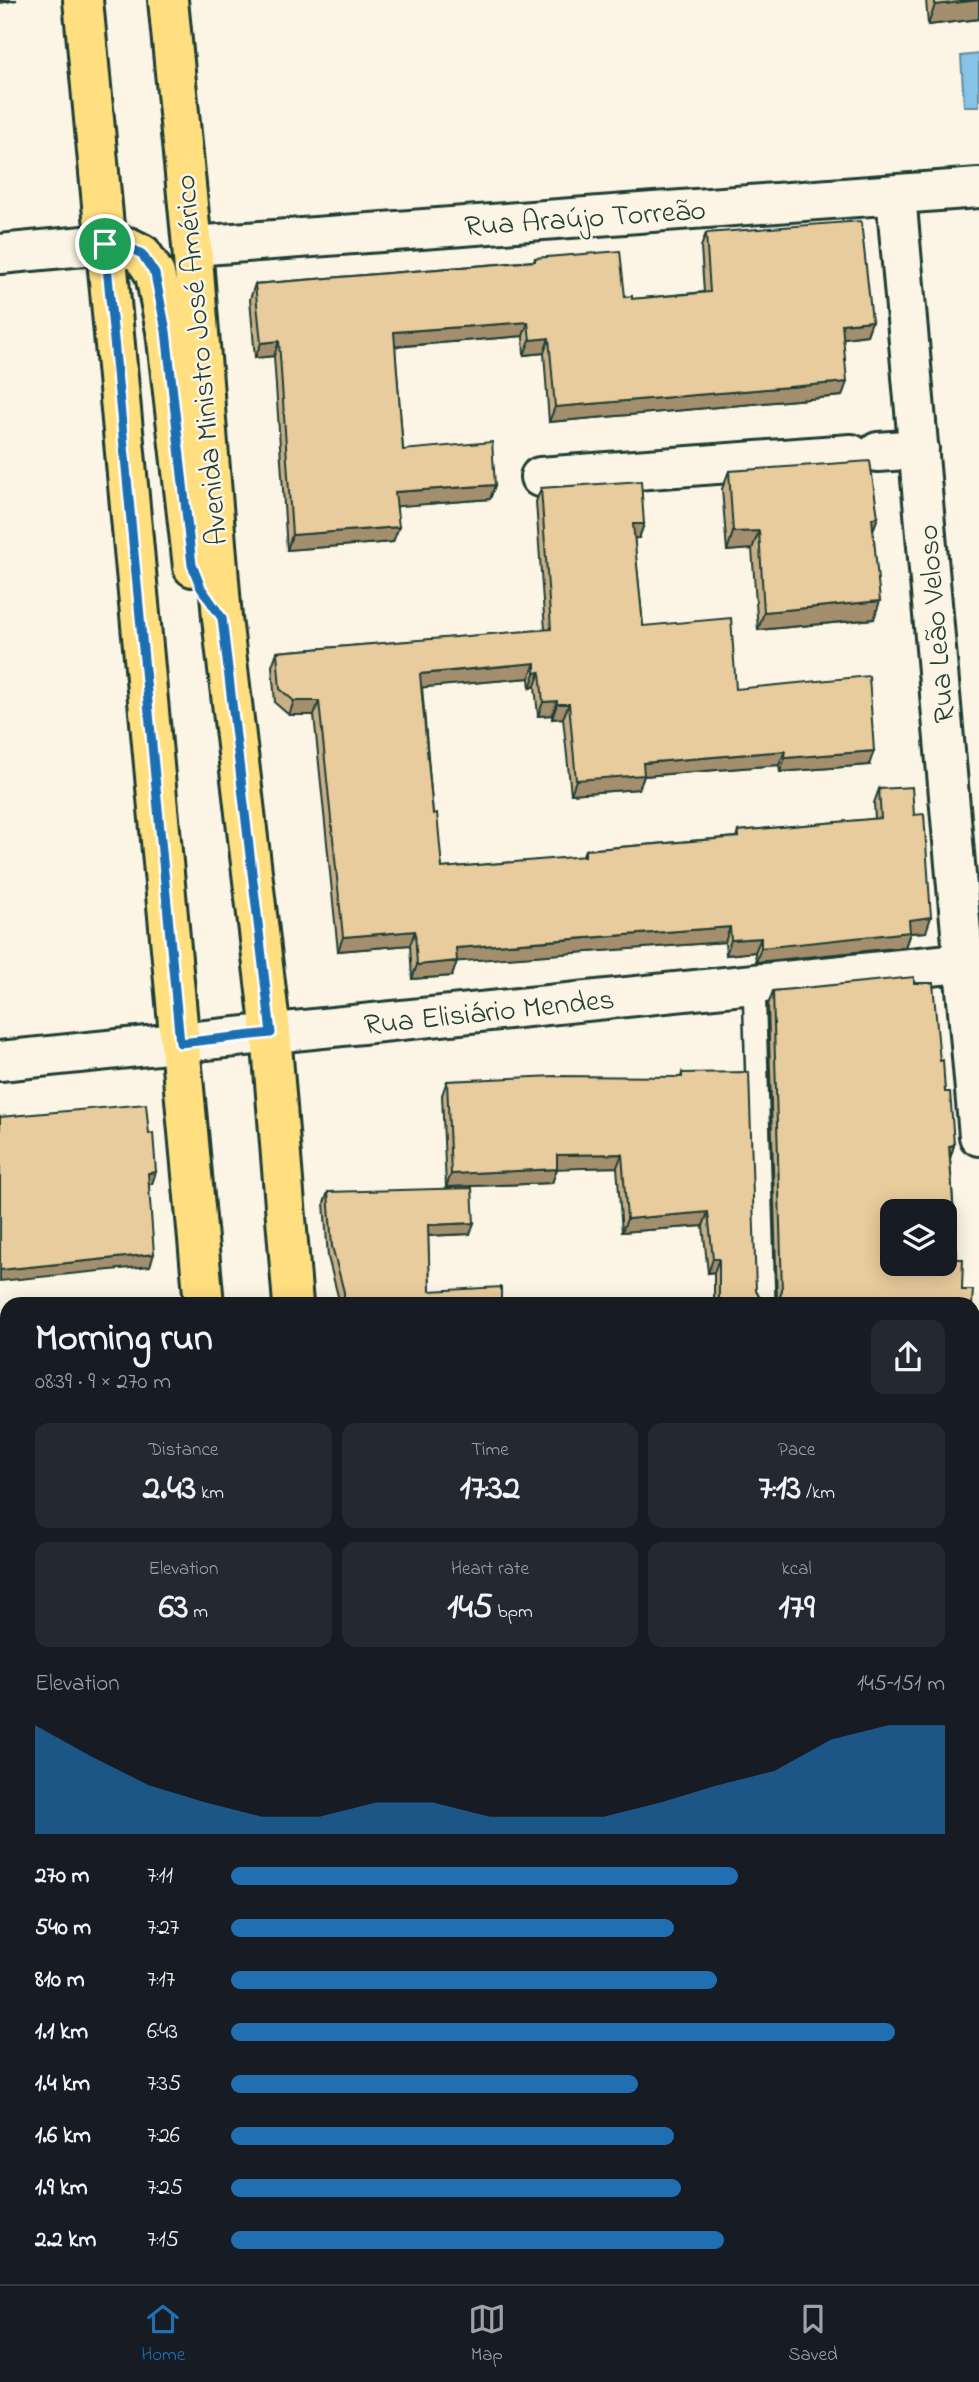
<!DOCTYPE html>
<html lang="en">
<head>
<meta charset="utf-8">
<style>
  :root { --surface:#171b24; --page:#242831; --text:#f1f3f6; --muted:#9ea1a6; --line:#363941; --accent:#1f6fb2 }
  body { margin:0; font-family:"Indie Flower",sans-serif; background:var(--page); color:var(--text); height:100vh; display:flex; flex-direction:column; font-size:26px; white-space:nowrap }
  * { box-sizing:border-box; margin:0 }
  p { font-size:23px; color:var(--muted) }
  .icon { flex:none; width:38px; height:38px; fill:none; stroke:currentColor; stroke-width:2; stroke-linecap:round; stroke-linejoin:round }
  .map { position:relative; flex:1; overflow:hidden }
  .drawer { position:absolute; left:0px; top:1297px; width:980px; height:989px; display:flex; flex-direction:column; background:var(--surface); border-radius:21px 21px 0 0; box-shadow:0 4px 18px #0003 }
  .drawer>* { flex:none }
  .buttons { position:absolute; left:880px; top:1199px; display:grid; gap:14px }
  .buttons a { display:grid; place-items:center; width:77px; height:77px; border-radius:14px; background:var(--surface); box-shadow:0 4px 18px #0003; font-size:35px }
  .pin { position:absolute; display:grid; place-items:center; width:60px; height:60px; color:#fff; margin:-30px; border:4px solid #fff; border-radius:50%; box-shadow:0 2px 7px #0007 }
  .round { display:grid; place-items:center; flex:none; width:74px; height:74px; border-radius:14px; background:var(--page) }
  .head { display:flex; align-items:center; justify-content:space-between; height:119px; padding:0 35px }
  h1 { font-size:38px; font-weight:700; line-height:52px }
  .figures { display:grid; grid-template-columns:repeat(3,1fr); gap:10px; height:119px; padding:7px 35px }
  .figures div { display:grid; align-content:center; border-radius:14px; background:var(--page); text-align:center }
  .figures b { font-size:35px; font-weight:700 }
  .figures small { font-size:19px; font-weight:400 }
  .figures p { font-size:19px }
  .chart { height:196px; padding:14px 35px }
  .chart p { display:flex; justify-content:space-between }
  .chart svg { width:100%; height:126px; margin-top:7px; fill:var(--accent); opacity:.7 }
  ul { padding:0 35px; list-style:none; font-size:23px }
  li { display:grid; grid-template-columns:112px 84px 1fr; align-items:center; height:52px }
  li i { height:18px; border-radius:9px; background:var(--accent) }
  .tab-bar { display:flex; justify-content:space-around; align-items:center; height:98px; border-top:2px solid var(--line); background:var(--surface); font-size:19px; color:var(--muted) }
  .tab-bar a { display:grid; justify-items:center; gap:4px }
  .tab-bar .on { color:var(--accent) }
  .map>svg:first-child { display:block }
  .water { fill:#87c3e7; stroke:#5d8d9f; stroke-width:2 }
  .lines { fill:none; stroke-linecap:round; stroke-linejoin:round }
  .service-casing { stroke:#1f3d34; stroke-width:26 }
  .minor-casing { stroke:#1f3d34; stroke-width:44 }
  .primary-casing { stroke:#1f3d34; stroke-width:44 }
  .service { stroke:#fcf5e5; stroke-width:21 }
  .minor { stroke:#fcf5e5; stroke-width:38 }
  .primary { stroke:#ffdf80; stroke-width:38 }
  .wall { fill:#c8af87; stroke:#1f3d34; stroke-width:2 }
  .shaded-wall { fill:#a38f6e; stroke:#1f3d34; stroke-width:2 }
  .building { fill:#e9cc9d; stroke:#1f3d34; stroke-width:2; fill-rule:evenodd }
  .route-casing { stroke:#fff; stroke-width:14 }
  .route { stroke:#1f6fb2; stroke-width:9 }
  .labels { text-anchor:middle; stroke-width:5; stroke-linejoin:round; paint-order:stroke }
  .street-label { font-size:30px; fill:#1f3d34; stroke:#fcf5e5 }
</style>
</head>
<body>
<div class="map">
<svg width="979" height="2284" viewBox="0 0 979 2284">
  <rect width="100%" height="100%" fill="#fcf5e5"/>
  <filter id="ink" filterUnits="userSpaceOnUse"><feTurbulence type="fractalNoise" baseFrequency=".0143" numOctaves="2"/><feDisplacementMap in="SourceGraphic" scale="14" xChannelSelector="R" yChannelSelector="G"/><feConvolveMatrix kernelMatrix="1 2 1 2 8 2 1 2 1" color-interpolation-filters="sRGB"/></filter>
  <g filter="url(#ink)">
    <!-- water -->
    <path class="water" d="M979,54v52h-15l-3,-50z"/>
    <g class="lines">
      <defs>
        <path id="service" d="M754,984l10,320"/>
        <path id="minor" d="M896,195l83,941
          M192,246l787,-58
          M0,254l105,-10
          M878,452l41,-3
          M540,477l311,-23
          M0,1061l979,-100
          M973,1781l6,-1
          M0,1874h7"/>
        <path id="primary" d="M83,0l121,1304
          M168,0l24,246 30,372 49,415 22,271
          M105,244l23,3 14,7 13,20 11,57 27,236
          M296,2278l1,6
          M378,2278v6"/>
      </defs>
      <!-- service casing -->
      <use href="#service" class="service-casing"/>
      <!-- minor casing -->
      <use href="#minor" class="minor-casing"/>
      <!-- primary casing -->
      <use href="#primary" class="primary-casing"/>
      <!-- service -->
      <use href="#service" class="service"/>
      <!-- minor -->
      <use href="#minor" class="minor"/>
      <!-- primary -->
      <use href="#primary" class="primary"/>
    </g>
    <!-- wall -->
    <path class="wall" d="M926,0h53v19l-51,6z
      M706,233l166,88 -5,14 -24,3 -1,58 -293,26 -5,-69 -20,2 -1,-19 -128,11 8,103 92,35 -5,14 -93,7 -4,36 -106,8 -13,-194 -19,2 -5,-59 5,-15 279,-23 1,-3 90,39 7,2 72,-7 -3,-45z
      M729,471l149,46 -5,13 1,89 -116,11 -6,-81 -25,2 -5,-62z
      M541,488l103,36 -5,14h-5l9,88 93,63 133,76 -89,7 -1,-7 -135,11 -5,13 -68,5 -8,-76 -11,1v-4l-14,1 -3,-30 -5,2 -1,-10 -107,9 11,127 9,54 140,-11 3,-7 151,-13 2,-6 137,-12 -1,-16 5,-14 47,143 -16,1 -5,14 -149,15 -1,-10 -29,3 -1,-13 -268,19 -5,15 -40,3 -2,-34 -72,6 -24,-236h-25l-14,-12 -3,-37 5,-14 268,-22 -9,-128z
      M914,983l26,78 14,84 -4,13 7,101 5,31 10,14h-258v-32l-6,1 -5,-47 -81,6 -5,-65 -60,1 -5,15 -106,4 -4,-92 5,-14 234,-4 1,-4 74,218 6,11 8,2 7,-5 -9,-294 5,-14z
      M328,1192l142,42 -42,2 2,55 71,13h-161l-12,-47 -4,-54z
      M28,2278h102l-41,5v1h-49l-1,-5 -11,1z
      M481,2278h292v6h-292z
      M858,2278h115l6,6h-121z"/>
    <!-- shaded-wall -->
    <path class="shaded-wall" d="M0,0h17l-17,3z
      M979,0v19l-51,6 7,-20z
      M872,321l-5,14 -30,4 5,-15z
      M528,322l-5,14 -134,11 5,-15z
      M549,338l-5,15 -20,2 6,-15z
      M279,341l-5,15 -19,2 6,-15z
      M847,382l-5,14 -293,26 6,-15z
      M495,485l-5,14 -100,8 5,-15z
      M878,517l-7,19 1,-18z
      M633,524h11l-5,14 -12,1z
      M399,527l-6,15 -106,8 5,-15z
      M759,531l-7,18 -25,2 6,-19z
      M880,601l-6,18 -116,11 6,-18z
      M535,663l-6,15 -114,10 5,-14z
      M540,672l-5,14 -5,2 5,-15z
      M294,701h25l-5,14h-25z
      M557,701l-5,14 -14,1 5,-14z
      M557,704h12l-6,14 -11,1z
      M785,751l-6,14 -135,11 -5,13 -68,5 5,-14 67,-17z
      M874,751l-5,14 -89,7 5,-14z
      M931,917l-5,15 -16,1 -5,14 -149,15 5,-14 148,-28z
      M730,927l-5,15 -274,20 5,-14z
      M415,931l-5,14 -72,6 5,-14z
      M761,938l-6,14 -29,3 5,-15z
      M457,961l-5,15 -40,3 5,-14z
      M954,1145l-4,14 -1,-13z
      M622,1154l-5,13 -65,2 5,-14z
      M557,1169l-5,14 -106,4 5,-13z
      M156,1172l-4,12 -9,1 5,-12z
      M708,1212l-5,14 -81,6 5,-13z
      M474,1223l-4,11 -46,2 4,-11z
      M154,1254l-4,12 -150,15v-11z
      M713,1259h6l-5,13 -6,1z
      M979,1736v13l-6,1v-13z
      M973,2116h6v11l-6,1z
      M0,2181h7v9l-7,1z
      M88,2278h42l-44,5z"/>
    <!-- building -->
    <path class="building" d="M935,0h44l-44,5z
      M861,221l11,100 -30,3 5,58 -292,25 -6,-69 -19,2 -2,-18 -134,10 9,118 89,-8 3,43 -100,7 4,35 -107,8 -13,-194 -18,2 -6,-59 280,-23v-3l85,-7 5,46 7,-1v3l78,-7 -4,-59z
      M870,461l8,56 -6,1 8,83 -116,11 -5,-81 -26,1 -4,-61z
      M641,481l3,43h-11l10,102 88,-8 5,71 133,-13 5,75 -89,7v-7l-142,12 1,12 -68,5 -7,-76h-12v-3l-14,1 -3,-30 -5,1v-10l-115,11 13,140 4,-1 5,55 143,-12v-6l154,-13 -1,-6 143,-13 -2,-29 33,-2 2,28 10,-1 7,103 -22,3 1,12 -149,16v-10l-30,2 -1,-13 -274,21 1,13 -40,4 -2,-34 -72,6 -24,-236h-25l-14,-12 -3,-37 274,-23 -10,-141z
      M914,977v6h19l7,78 3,-1 2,32h5l2,25 2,28 -5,1 8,113h6l-1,31h11l-1,14h-253v-45h-6l-5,-47 -81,7 -5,-65 -65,1v14l-106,5 -4,-93 108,-5 127,1v-4l67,-1 7,219 6,11 8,2 10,-7 2,-7 -9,-299zM892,1211h53v53h-53z
      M146,1104l3,30 4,-1 3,39 -8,1 6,81 -154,16v-153z
      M472,1188l2,35 -46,2 2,66 71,-4v17h-157v-12l-12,-46 -4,-54z
      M973,1327h4l-4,40z
      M973,1425l6,54v257l-6,1z
      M973,1811h6v305h-6z
      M0,1902h7v279h-7z
      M979,2222v62h-115v-6h109v-55z
      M43,2278h46v6h-46z
      M484,2278h289v6h-288z"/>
  </g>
  <g class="lines" filter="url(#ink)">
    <defs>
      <path id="route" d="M105,244l23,3 14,7 13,20 11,57 26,234 9,23 21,30 49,415 -91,10z"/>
    </defs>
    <!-- route casing -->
    <use href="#route" class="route-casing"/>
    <!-- route -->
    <use href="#route" class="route"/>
  </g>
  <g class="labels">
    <!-- street labels -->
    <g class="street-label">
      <text transform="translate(585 217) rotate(-4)" y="10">Rua Araújo Torreão</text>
      <text transform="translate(200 360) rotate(-95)" y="10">Avenida Ministro José Américo</text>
      <text transform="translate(935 624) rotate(-95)" y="10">Rua Leão Veloso</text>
      <text transform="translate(489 1011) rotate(-6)" y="10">Rua Elisiário Mendes</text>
    </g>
  </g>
</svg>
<div class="buttons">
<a><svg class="icon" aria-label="layers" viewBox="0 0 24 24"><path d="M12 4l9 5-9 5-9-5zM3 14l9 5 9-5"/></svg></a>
</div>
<div class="pin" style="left:105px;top:244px;background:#1e9e55"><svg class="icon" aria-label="arrive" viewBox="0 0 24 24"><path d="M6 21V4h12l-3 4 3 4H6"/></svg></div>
<section class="drawer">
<div class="head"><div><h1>Morning run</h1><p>08:39 · 9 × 270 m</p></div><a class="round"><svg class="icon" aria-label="share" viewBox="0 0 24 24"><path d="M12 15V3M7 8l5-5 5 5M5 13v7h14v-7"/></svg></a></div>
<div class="figures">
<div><p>Distance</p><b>2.43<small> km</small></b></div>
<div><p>Time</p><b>17:32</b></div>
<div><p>Pace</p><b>7:13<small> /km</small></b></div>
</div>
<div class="figures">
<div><p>Elevation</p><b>63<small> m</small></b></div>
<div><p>Heart rate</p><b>145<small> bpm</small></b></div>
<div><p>kcal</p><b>179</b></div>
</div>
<div class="chart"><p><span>Elevation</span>145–151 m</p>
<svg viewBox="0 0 160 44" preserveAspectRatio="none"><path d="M0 44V6L10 17L20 27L30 33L40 38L50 38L60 33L70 33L80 38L90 38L100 38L110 33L120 27L130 22L140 11L150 6L160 6V44z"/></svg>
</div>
<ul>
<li><b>270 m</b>7:11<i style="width:71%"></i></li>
<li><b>540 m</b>7:27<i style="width:62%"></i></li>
<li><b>810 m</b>7:17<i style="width:68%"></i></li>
<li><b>1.1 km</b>6:43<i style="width:93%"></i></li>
<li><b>1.4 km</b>7:35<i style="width:57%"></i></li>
<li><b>1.6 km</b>7:26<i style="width:62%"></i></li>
<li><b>1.9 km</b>7:25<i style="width:63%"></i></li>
<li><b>2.2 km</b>7:15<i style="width:69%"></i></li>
</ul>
</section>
</div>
<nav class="tab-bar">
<a class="on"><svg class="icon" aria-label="home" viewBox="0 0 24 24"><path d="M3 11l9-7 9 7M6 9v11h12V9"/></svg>Home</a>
<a><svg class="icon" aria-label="map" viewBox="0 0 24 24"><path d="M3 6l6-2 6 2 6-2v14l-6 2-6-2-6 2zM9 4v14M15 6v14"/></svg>Map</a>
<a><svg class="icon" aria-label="saved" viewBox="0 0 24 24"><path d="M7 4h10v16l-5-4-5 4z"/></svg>Saved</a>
</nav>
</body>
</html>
